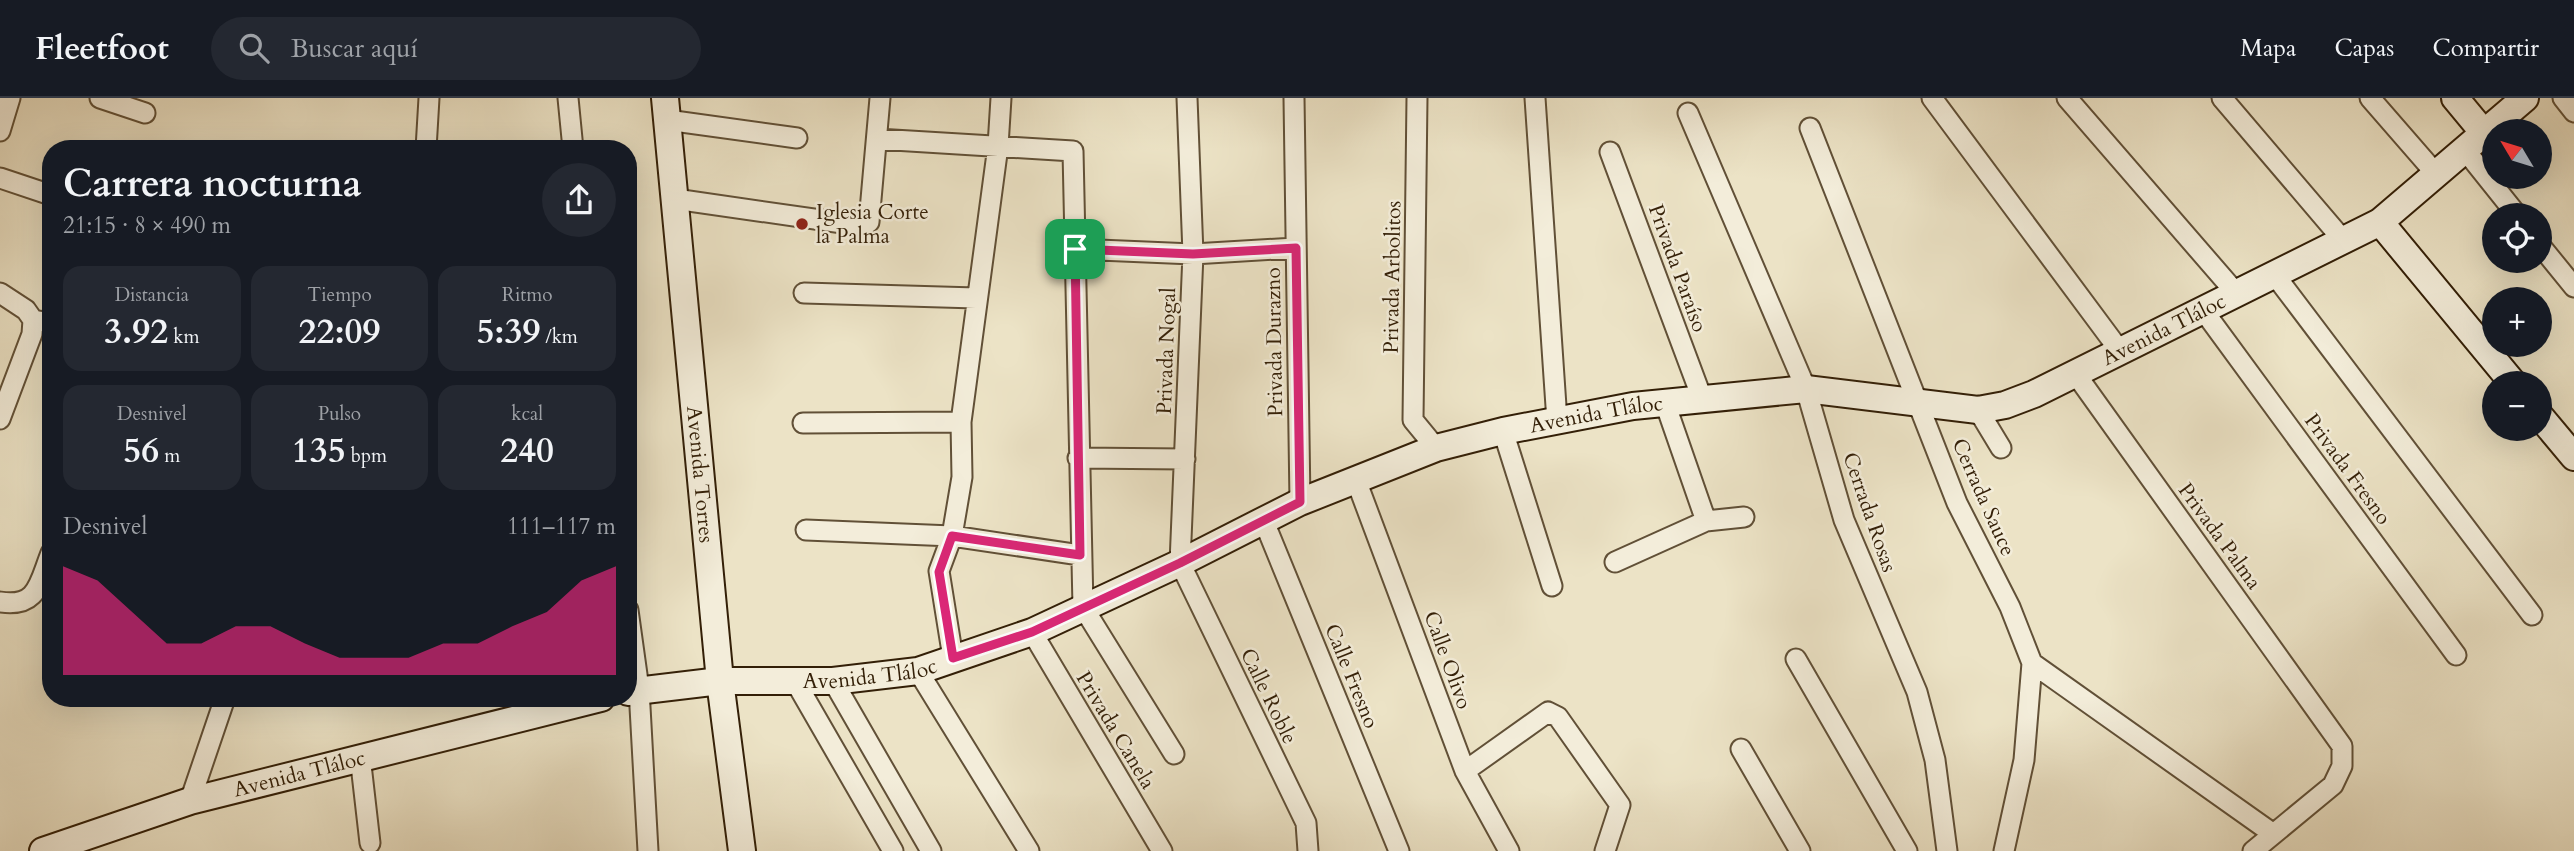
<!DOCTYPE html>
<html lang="es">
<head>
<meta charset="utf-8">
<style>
  :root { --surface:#171b24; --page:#242831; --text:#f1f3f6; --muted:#9ea1a6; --line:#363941; --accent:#db2777 }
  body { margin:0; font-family:Cardo,serif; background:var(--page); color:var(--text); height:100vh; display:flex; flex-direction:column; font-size:26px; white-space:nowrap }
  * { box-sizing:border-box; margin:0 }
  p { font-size:23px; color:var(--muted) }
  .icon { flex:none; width:38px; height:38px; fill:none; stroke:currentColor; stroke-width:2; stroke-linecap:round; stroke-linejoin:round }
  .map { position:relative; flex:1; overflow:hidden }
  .drawer { position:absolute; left:42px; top:42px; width:595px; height:567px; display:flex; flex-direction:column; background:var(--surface); border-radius:28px; box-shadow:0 7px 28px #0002 }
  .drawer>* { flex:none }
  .needle { width:46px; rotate:308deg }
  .controls { position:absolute; left:2482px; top:21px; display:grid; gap:14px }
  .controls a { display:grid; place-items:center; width:70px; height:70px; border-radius:50%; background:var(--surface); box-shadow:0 7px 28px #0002; font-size:35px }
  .pin { position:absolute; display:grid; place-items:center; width:60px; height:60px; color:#fff; margin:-30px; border-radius:14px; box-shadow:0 4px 10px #0006 }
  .round { display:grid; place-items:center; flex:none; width:74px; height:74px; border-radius:37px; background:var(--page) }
  .overview { display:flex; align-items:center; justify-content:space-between; height:119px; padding:0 21px }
  h1 { font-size:38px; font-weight:600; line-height:52px }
  .metrics { display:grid; grid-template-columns:repeat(3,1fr); gap:10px; height:119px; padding:7px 21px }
  .metrics div { display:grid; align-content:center; border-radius:18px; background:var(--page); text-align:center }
  .metrics b { font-size:35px; font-weight:600 }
  .metrics small { font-size:19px; font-weight:400 }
  .metrics p { font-size:19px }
  .chart { height:196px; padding:14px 21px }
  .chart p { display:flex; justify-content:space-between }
  .chart svg { width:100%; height:126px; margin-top:7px; fill:var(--accent); opacity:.7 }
  header { display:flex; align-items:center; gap:42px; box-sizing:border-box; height:98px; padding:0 35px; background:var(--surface); border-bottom:2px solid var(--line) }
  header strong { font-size:33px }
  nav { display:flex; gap:38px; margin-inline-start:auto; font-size:24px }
  .search { width:490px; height:63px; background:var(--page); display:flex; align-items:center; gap:18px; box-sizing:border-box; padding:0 24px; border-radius:38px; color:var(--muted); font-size:26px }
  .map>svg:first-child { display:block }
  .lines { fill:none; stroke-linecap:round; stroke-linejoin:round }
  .minor-casing { stroke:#615037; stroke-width:23 }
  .secondary-casing { stroke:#331f07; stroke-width:30 }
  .minor { stroke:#f3edda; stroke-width:19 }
  .secondary { stroke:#f3edda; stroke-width:26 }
  .route-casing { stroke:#fff; stroke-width:14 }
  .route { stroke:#db2777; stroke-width:9 }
  .poi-dot { fill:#8f2418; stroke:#f3edda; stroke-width:2.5 }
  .labels { text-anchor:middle; stroke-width:5; stroke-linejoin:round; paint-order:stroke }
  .poi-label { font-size:21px; fill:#331f07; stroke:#f3edda; text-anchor:start }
  .street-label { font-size:21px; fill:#331f07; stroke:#f3edda }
</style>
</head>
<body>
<header>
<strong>Fleetfoot</strong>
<div class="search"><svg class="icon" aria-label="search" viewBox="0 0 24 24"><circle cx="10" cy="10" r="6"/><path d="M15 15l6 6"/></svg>Buscar aquí</div>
<nav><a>Mapa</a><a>Capas</a><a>Compartir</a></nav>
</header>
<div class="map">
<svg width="2574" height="753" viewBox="0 0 2574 753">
  <rect width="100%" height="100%" fill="#ece3c6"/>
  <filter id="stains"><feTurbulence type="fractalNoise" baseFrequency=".00286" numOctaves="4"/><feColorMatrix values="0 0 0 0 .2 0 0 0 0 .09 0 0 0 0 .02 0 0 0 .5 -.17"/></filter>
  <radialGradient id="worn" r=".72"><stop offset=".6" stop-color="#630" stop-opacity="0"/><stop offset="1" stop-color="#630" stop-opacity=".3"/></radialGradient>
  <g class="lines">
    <defs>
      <path id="minor" d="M100,0l45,15
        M568,0l5,51
        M1187,0l6,156 -13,309 126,260 2,28
        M1294,0l6,404
        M1417,0l-4,322 23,28
        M1535,0l22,323
        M1932,0l188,253
        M2067,0l169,195
        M2222,0l121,142
        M2370,0l67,77
        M2563,0l11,14
        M1688,15l118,276 38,131 73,172 18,68 12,91
        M667,22l130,18
        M1810,30l147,375 53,104 22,56 -8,97 -20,91
        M0,33l10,-33
        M877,41l196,12 10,456 91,147
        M426,51l3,-51
        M2465,52l52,65
        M1610,54l93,249
        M0,80l51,17
        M675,101l188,27 6,-4 11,-124
        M2539,146l35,43
        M1075,151l118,5 102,-6
        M2274,176l258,341
        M0,195l26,17 7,10 18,3
        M804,195l172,5
        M2203,212l253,345
        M2075,275l267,373v20l-9,19 -80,66
        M1665,305l41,118
        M1978,312l23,38
        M0,321l32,-85 1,-14
        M803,325l158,-1
        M1503,333l49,155
        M1078,360l107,1
        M1356,382l109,291 44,80
        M1263,421l136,332
        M806,432l146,6 128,19
        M1615,464l91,-41 38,-4
        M0,504c38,6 39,-19 51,-49
        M628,512l11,79 9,162
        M1032,534l130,219
        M953,560l-14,-87 13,-35 10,-59 -1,-55 37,-276 3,-48
        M1796,561l111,192
        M2032,565l240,170
        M918,573l111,180
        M795,583l98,170
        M833,583l98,170
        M1741,651l59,102
        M360,658l10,87
        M1465,673l83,-59 10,5 62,88 -15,46
        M190,703l35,-103"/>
      <g id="secondary">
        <path id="s1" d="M665,0l55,583 22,170"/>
        <path d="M2455,0l29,35"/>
        <path d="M2380,124l133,161"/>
        <path d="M2539,317l35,42"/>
        <path id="s2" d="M628,594l92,-11h113l85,-10 114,-39 148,-69 120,-61 136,-54 67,-17 130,-25 173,-17 172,21 27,-5 29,-11 346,-172 145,-124"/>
        <path id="s3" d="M43,753l147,-50 411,-103"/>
      </g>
    </defs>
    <!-- minor casing -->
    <use href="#minor" class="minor-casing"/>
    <!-- secondary casing -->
    <use href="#secondary" class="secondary-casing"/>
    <!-- minor -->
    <use href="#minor" class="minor"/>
    <!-- secondary -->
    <use href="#secondary" class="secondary"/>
  </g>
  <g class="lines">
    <defs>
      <path id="route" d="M1296,150l4,254 -120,61 -148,69 -79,26 -14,-86 13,-36 128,19 -5,-306 118,5z"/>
    </defs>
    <!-- route casing -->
    <use href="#route" class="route-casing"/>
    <!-- route -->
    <use href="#route" class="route"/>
  </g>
  <!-- markers -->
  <circle class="poi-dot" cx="802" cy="126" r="7"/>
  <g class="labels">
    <!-- poi labels -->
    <g class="poi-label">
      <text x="816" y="121">Iglesia Corte<tspan x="816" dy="24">la Palma</tspan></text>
    </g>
    <!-- street labels -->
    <g class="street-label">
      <text transform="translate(1678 170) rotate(70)" y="7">Privada Paraíso</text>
      <text transform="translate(1392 179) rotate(-89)" y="7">Privada Arbolitos</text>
      <text dy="7" stroke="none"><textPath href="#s2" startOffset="1608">Avenida Tláloc</textPath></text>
      <text transform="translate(1274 244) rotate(-91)" y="7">Privada Durazno</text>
      <text transform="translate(1166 253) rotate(-88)" y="7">Privada Nogal</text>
      <text dy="7" stroke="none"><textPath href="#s2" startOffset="1020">Avenida Tláloc</textPath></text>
      <text transform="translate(2348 371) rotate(54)" y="7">Privada Fresno</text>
      <text dy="7" stroke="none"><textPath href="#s1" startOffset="378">Avenida Torres</textPath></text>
      <text transform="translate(1984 399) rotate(66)" y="7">Cerrada Sauce</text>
      <text transform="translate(1870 414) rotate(71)" y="7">Cerrada Rosas</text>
      <text transform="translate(2220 438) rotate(54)" y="7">Privada Palma</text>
      <text transform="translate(1448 562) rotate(70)" y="7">Calle Olivo</text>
      <text dy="7" stroke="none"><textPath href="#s2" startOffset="243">Avenida Tláloc</textPath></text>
      <text transform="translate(1352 578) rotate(68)" y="7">Calle Fresno</text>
      <text transform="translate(1269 598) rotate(64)" y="7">Calle Roble</text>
      <text transform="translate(1116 632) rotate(59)" y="7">Privada Canela</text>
      <text dy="7" stroke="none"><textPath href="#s3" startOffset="268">Avenida Tláloc</textPath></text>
    </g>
  </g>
  <rect width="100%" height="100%" filter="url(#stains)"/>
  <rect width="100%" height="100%" fill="url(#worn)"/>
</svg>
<div class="controls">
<a><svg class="needle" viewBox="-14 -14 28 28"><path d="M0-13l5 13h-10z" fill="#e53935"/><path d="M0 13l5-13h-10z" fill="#9ea1a6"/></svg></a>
<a><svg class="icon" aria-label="locate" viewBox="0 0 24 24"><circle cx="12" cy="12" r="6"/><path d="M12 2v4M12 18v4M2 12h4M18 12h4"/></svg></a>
<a>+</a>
<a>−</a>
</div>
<div class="pin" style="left:1075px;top:151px;background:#1e9e55"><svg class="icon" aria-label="arrive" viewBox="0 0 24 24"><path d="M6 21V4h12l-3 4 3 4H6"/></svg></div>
<section class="drawer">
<div class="overview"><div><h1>Carrera nocturna</h1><p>21:15 · 8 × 490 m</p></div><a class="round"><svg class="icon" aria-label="share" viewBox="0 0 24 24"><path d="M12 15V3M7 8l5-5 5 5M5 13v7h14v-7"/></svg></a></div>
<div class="metrics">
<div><p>Distancia</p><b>3.92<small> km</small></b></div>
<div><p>Tiempo</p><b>22:09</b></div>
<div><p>Ritmo</p><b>5:39<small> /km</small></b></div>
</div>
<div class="metrics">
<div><p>Desnivel</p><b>56<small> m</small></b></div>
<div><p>Pulso</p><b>135<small> bpm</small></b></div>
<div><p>kcal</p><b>240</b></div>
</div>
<div class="chart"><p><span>Desnivel</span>111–117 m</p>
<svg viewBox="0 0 160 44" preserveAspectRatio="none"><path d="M0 44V6L10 11L20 22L30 33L40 33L50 27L60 27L70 33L80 38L90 38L100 38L110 33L120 33L130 27L140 22L150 11L160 6V44z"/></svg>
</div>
</section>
</div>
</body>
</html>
